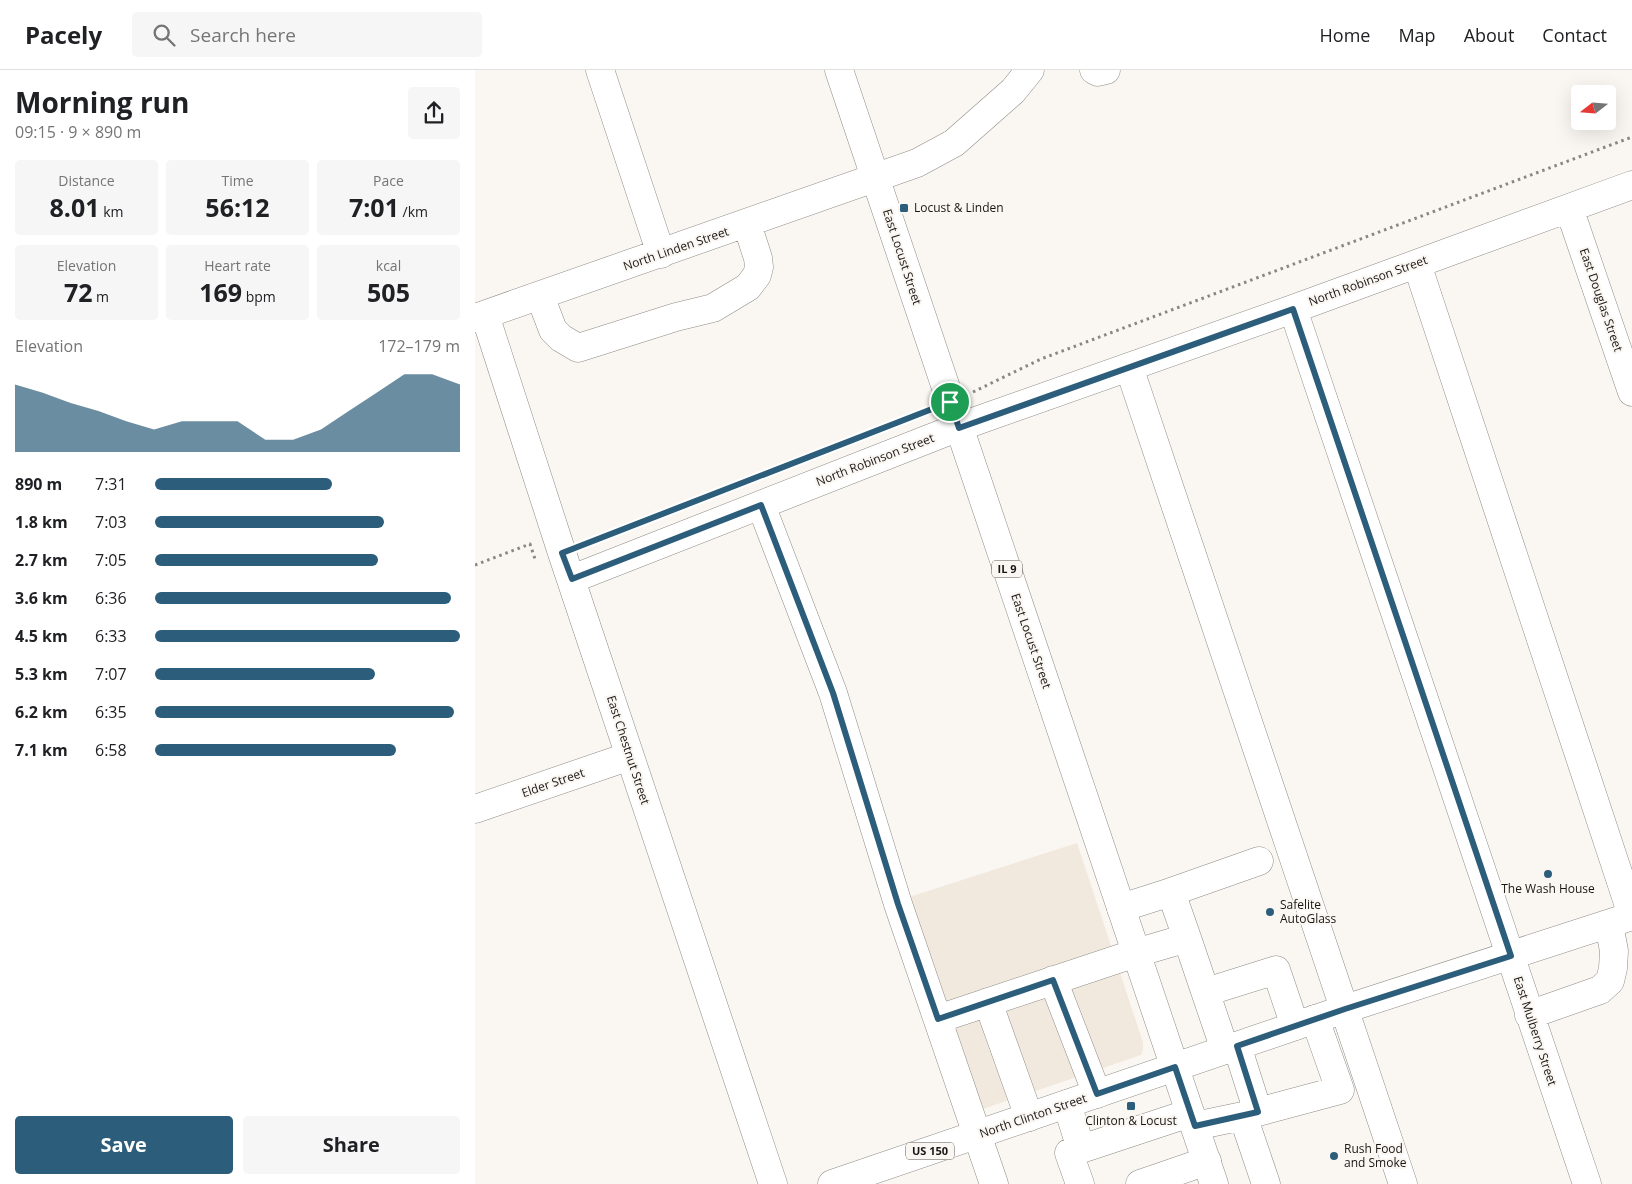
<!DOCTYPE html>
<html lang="en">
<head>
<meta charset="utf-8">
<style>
  :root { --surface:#fff; --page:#f6f6f6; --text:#202124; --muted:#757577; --line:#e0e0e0; --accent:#2c5e7b }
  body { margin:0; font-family:"Open Sans",sans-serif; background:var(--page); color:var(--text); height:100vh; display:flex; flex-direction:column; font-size:19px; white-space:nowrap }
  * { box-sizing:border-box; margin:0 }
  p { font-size:16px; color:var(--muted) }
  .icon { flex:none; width:28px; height:28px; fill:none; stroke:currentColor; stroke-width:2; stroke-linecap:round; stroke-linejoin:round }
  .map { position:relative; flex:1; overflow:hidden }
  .side { display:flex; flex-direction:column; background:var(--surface); width:475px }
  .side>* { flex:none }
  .needle { width:32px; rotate:253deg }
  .controls { position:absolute; left:1096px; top:15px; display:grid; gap:10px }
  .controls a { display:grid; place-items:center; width:45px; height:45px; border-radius:5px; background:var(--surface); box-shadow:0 5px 20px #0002; font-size:25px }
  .pin { position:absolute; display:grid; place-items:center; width:42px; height:42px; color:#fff; margin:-21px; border:2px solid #fff; border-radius:50%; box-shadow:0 1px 5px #0007 }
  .round { display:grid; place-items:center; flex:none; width:52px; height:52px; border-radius:5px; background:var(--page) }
  .summary { display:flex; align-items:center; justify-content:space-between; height:85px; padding:0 15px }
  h1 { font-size:28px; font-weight:700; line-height:38px }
  .figures { display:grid; grid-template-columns:repeat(3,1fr); gap:8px; height:85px; padding:5px 15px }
  .figures div { display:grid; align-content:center; border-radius:5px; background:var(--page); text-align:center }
  .figures b { font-size:25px; font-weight:700 }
  .figures small { font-size:14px; font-weight:400 }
  .figures p { font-size:14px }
  .chart { height:140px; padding:10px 15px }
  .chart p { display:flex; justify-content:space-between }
  .chart svg { width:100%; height:90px; margin-top:5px; fill:var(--accent); opacity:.7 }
  .button { display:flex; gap:10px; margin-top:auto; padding:10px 15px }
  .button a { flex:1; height:58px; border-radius:5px; background:var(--accent); color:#fff; font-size:20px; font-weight:700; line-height:58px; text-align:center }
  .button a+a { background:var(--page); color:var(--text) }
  ul { padding:0 15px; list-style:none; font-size:16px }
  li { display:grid; grid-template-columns:80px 60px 1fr; align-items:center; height:38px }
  li i { height:12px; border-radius:6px; background:var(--accent) }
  header { display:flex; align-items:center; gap:30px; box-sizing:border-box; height:70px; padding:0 25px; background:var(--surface); border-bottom:1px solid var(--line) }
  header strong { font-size:24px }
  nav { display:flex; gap:28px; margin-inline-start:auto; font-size:18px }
  .search { width:350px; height:45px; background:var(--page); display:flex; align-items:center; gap:12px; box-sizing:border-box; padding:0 18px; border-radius:5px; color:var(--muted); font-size:19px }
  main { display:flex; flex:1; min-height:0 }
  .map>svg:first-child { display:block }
  .built { fill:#f2e9de }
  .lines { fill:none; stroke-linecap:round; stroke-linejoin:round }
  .minor-casing { stroke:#8f8c88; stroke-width:29 }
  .major-casing { stroke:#8f8c88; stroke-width:29 }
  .path { stroke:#898683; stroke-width:3; stroke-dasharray:2.5 4; stroke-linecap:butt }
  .minor { stroke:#fff; stroke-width:28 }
  .major { stroke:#fff; stroke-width:28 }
  .route-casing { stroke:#fff; stroke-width:10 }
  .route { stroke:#2c5e7b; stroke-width:6 }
  .poi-dot { fill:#2c5e7b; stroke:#faf6f1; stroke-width:2 }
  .labels { text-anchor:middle; stroke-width:4; stroke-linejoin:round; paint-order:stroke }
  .shield { fill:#faf6f1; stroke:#5c5957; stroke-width:1 }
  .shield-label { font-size:11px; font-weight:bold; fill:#181615 }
  .poi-label { font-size:12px; fill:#181615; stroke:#faf6f1; text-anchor:start }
  .street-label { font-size:12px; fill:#181615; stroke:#faf6f1 }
</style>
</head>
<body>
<header>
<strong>Pacely</strong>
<div class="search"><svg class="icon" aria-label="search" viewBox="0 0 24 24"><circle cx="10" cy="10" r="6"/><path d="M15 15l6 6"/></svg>Search here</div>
<nav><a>Home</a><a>Map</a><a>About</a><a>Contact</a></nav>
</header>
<main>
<section class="side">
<div class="summary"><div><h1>Morning run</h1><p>09:15 · 9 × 890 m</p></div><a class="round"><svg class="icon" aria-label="share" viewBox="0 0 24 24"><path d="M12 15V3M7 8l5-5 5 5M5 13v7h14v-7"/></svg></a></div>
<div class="figures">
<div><p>Distance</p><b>8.01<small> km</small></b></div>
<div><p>Time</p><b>56:12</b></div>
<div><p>Pace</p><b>7:01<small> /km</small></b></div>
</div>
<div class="figures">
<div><p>Elevation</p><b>72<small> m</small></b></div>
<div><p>Heart rate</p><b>169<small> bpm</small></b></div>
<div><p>kcal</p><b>505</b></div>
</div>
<div class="chart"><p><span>Elevation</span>172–179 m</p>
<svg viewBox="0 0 160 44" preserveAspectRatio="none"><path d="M0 44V11L10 15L20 20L30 24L40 29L50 33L60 29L70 29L80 29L90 38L100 38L110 33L120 24L130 15L140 6L150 6L160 11V44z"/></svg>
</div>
<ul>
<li><b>890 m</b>7:31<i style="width:58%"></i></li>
<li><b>1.8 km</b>7:03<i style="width:75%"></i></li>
<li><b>2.7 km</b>7:05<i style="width:73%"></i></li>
<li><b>3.6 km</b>6:36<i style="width:97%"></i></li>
<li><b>4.5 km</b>6:33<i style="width:100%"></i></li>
<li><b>5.3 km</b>7:07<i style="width:72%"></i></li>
<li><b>6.2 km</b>6:35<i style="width:98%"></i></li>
<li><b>7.1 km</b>6:58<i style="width:79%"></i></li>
</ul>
<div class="button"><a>Save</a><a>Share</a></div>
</section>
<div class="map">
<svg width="1157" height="1114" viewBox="0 0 1157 1114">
  <rect width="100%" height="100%" fill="#faf6f1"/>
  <!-- built -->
  <path class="built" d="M602,773l66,199v8l-2,5 -164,56 -71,-213z"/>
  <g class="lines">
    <defs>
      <path id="minor" d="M125,0l61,184
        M619,0l4,2 8,-2
        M1094,138l63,184
        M942,194l215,651
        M65,226l13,34 8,8 17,10 98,-31 37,-9 35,-21 9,-12 2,-8 -1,-9 -11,-34
        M818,239l294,875
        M10,245l77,238 211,631
        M0,248l442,-155 37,-20 59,-52 17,-21
        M654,297l274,817
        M286,435l72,188 65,211 96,280
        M97,509l387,-152 334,-118 339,-124
        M0,739l155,-53
        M696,822l88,-31
        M646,838l50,-16 16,46
        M578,910l44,114
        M731,922l70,-22 19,56
        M513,932l41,115
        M1054,945l71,-25 10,-9 3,-13 1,-17 -5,-27
        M463,949l198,-66 51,-15 38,112
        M762,976l21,66
        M592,1034l14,45
        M768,1046l23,68
        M720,1056l48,-10 97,-26 -25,-71
        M605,1114l-11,-31 121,-40
        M665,1114l67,-23"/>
      <path id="major" d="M364,0l375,1114
        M357,1114l513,-175 287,-93"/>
    </defs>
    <!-- minor casing -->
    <use href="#minor" class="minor-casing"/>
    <!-- major casing -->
    <use href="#major" class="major-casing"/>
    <!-- path -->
    <path class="path" d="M498,322l68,-33 591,-222
      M109,474l88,-34
      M0,495l55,-21 6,18"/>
    <!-- minor -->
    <use href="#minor" class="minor"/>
    <!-- major -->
    <use href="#major" class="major"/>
  </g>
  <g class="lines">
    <defs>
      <path id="route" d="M818,239l218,647 -166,53 -108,37 21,66 -63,14 -20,-59 -78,27 -44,-114 -115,39 -40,-115 -65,-211 -72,-188 -189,74 -10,-26 388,-151 9,26z"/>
    </defs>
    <!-- route casing -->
    <use href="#route" class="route-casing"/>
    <!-- route -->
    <use href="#route" class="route"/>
  </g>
  <!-- markers -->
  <g class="poi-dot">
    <rect x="424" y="133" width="10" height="10" rx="2.5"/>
    <circle cx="1073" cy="804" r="5"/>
    <circle cx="795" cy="842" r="5"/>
    <rect x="651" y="1031" width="10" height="10" rx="2.5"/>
    <circle cx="859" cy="1086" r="5"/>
  </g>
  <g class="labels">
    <!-- shield labels -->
    <g class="shield">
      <rect x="517" y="490.5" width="30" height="17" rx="4"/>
      <rect x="431" y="1072.5" width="48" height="17" rx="4"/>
    </g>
    <g class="shield-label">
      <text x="532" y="503">IL 9</text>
      <text x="455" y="1085">US 150</text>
    </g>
    <!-- poi labels -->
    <g class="poi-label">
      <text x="439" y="142">Locust &amp; Linden</text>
      <text x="1073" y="823" text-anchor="middle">The Wash House</text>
      <text x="805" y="839">Safelite<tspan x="805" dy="14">AutoGlass</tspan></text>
      <text x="656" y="1055" text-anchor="middle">Clinton &amp; Locust</text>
      <text x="869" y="1083">Rush Food<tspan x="869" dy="14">and Smoke</tspan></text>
    </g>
    <!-- street labels -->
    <g class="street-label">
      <text transform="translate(201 179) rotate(-19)" y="4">North Linden Street</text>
      <text transform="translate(427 187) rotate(72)" y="4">East Locust Street</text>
      <text transform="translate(893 211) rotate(-20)" y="4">North Robinson Street</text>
      <text transform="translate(1126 230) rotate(71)" y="4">East Douglas Street</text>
      <text transform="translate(400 390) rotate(-21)" y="4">North Robinson Street</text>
      <text transform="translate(556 571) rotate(71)" y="4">East Locust Street</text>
      <text transform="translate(153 680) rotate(72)" y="4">East Chestnut Street</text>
      <text transform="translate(78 713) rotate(-19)" y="4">Elder Street</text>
      <text transform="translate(1060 961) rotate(72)" y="4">East Mulberry Street</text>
      <text transform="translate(558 1046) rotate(-19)" y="4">North Clinton Street</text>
    </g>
  </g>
</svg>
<div class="controls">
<a><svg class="needle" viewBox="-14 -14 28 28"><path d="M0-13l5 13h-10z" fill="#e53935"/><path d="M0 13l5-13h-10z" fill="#757577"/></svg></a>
</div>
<div class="pin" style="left:475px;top:332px;background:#1e9e55"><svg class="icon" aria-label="arrive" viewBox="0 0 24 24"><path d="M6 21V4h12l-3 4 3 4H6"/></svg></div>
</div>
</main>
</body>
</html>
